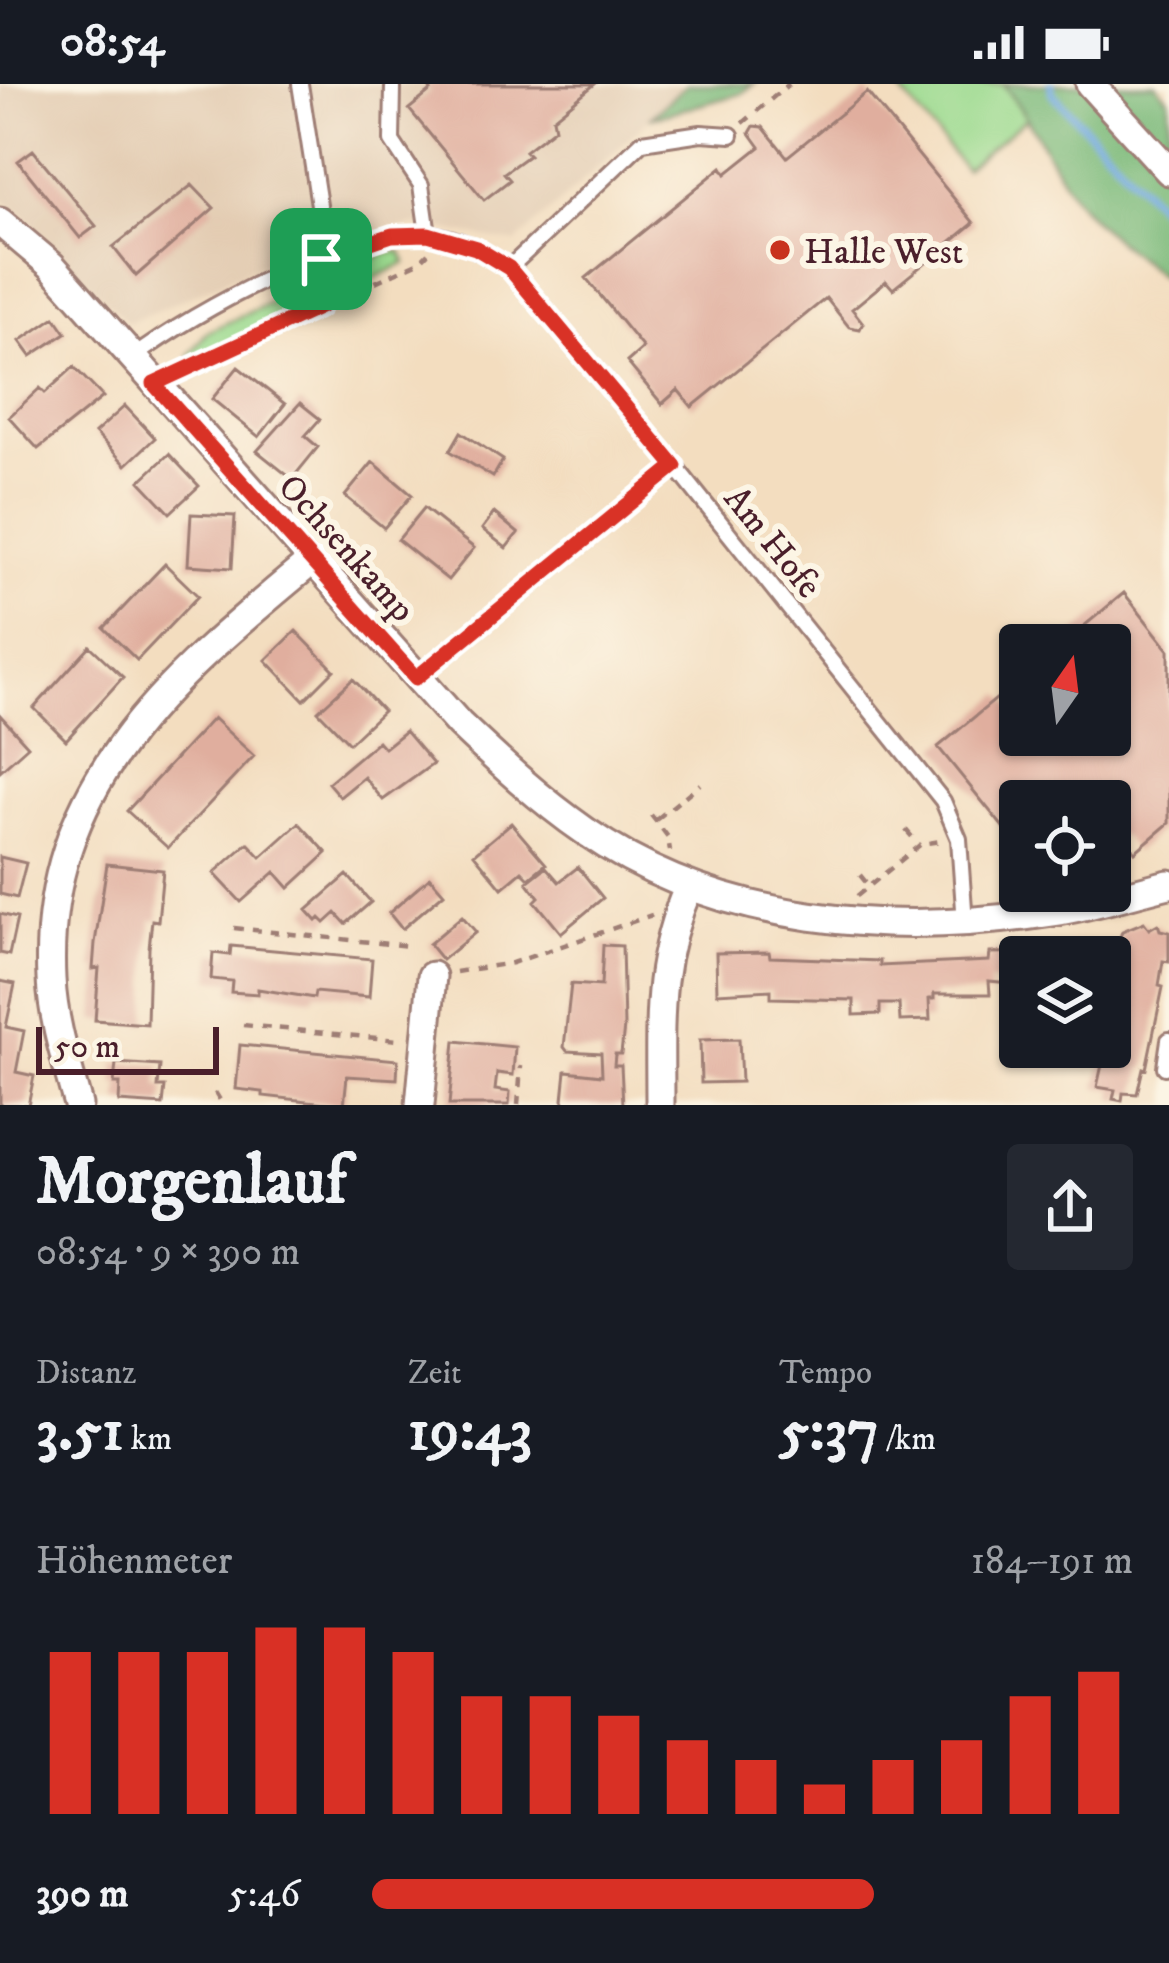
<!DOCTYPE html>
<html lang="de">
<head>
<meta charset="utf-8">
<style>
  :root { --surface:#171b24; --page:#242831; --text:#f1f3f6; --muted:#9ea1a6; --accent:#d93025 }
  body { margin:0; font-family:"IM FELL DW Pica",serif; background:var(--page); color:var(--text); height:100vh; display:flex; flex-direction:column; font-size:45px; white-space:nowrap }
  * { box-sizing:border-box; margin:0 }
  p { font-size:39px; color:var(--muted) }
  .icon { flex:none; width:66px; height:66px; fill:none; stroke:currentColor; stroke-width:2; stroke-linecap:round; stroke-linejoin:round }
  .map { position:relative; height:1021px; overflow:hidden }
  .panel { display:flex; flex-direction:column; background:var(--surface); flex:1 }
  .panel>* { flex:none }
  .needle { width:78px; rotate:14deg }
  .controls { position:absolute; left:999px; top:540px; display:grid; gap:24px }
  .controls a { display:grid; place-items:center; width:132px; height:132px; border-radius:12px; background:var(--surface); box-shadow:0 3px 9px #0004; font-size:60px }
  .scale { position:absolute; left:36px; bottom:30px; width:183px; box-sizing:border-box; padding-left:12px; border:6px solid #4a1f2b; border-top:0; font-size:33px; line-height:42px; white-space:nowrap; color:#4a1f2b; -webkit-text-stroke:9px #fcf5e5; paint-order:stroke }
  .pin { position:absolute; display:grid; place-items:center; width:102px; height:102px; color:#fff; margin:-51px; border-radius:24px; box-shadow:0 6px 18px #0006 }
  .round { display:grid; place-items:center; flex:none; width:126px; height:126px; border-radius:12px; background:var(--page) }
  .overview { display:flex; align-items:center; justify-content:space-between; height:204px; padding:0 36px }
  h1 { font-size:66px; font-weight:800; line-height:90px }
  .figures { display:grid; grid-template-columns:repeat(3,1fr); gap:18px; height:204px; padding:12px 36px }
  .figures div { display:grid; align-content:center }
  .figures b { font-size:60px; font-weight:800 }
  .figures small { font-size:33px; font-weight:400 }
  .figures p { font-size:33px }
  .chart { height:336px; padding:24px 36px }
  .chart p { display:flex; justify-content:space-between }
  .chart svg { width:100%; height:216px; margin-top:12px; stroke:var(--accent); stroke-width:6 }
  ul { padding:0 36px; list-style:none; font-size:39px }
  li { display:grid; grid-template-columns:192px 144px 1fr; align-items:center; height:90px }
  li i { height:30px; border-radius:15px; background:var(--accent) }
  .status { display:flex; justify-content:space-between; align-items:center; height:84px; padding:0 60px; background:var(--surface); direction:ltr }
  .status svg { height:33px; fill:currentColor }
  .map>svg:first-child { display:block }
  .built { fill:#e3ccb2 }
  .green { fill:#9bda8f; stroke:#727c5d; stroke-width:3 }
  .forest { fill:#7cba7a; stroke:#636c52; stroke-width:3 }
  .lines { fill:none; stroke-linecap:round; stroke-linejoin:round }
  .stream { stroke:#6fa9df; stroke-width:8 }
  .building { fill:#e0ae9e }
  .lane-casing { stroke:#9e7e75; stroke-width:20 }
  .street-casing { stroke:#9e7e75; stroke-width:33 }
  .path { stroke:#9e7e75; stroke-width:4.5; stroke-dasharray:9 9; stroke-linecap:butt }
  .lane { stroke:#fff; stroke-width:14 }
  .street { stroke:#fff; stroke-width:27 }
  .route-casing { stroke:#fff; stroke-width:24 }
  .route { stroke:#d93025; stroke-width:15 }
  .poi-dot { fill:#c8321e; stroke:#fcf5e5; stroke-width:4.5 }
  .labels { text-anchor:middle; stroke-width:12; stroke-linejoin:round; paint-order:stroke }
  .poi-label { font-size:36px; fill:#4a1f2b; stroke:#fcf5e5; text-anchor:start }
  .street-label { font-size:36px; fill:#4a1f2b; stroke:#fcf5e5 }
</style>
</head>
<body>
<div class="status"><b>08:54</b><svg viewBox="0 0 49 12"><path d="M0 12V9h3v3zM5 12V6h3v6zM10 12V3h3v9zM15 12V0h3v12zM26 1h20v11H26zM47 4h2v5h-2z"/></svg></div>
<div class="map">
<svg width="1169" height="1021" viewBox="0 0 1169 1021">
  <rect width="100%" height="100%" fill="#fcf5e5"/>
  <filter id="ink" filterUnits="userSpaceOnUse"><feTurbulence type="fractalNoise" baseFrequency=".00833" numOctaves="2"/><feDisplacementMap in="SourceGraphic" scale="24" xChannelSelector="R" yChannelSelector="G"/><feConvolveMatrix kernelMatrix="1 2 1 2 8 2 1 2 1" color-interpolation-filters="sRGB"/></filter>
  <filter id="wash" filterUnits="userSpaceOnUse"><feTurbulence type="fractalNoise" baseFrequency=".004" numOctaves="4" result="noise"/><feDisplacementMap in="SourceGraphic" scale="48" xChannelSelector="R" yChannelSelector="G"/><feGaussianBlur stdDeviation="2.7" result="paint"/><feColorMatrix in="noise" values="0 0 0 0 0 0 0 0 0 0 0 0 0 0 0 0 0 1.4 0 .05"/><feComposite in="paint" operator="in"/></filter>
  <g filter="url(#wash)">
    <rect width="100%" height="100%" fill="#f3ddbf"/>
    <!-- built -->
    <path class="built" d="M0,0h687l-171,159 -96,-18 -95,12 -197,86 -104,-107 -24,-17z"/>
    <!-- green -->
    <path class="green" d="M895,0h108l26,32 -64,53z
      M401,167l5,12 -82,38 1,-23 58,-24z
      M317,197l-1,23 -120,57 -7,-5 18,-24z"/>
    <!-- forest -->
    <path class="forest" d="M687,0h67l-13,10 -91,24z
      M1003,0h153l13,15v184c-29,-25 -67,-50 -91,-81 -29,-38 -45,-81 -75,-118z"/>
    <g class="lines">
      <!-- stream -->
      <path class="stream" d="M1051,0l1,9 117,123"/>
    </g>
    <g id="blocks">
      <!-- building -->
      <path class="building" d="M426,0h169l-42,34 2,10 -30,23 4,4 -25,18 6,7 -26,20 -75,-91 22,-18z
        M867,8l107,131 -81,66 -7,-8 -34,28 11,14 -3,6 -11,-2 -23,-29 -134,109 -14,-17 -16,14 -35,-42 16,-14 -57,-70 136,-111 4,7 34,-27 -10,-14 4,-7 9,1 24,30z
        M33,66l63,76 -16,12 -62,-77z
        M192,101l22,23 -78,68 -23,-29z
        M55,233l11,16 -35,23 -11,-15z
        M74,283l29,30 -65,52 -29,-32 31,-29 5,5z
        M238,283l47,37 -26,33 -47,-38z
        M300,319l20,16 -15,17 13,11 -26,32 -35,-28z
        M125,322l30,32 -29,27 -31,-32z
        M461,348l42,28 -10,17 -43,-26z
        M169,370l30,32 -29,27 -30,-32z
        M373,378l39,33 -28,33 -39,-32z
        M424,424l50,40 -26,32 -50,-40z
        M494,429l24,20 -12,15 -24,-19z
        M191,430l44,2 -3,52 -44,-3z
        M165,480l33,32 -61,64 -33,-32z
        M1124,509l45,57v173l-34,29 -11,-15 -14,-6v-30h-90v47l-82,-101 64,-53 18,22v19h90v-90h-49z
        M296,547l38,39 -30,30 -38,-40z
        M90,562l33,31 -57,63 -32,-32z
        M353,595l30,32 -34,32 -31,-32z
        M0,631l28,31 -28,25z
        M213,634l41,38 -86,92 -41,-37z
        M405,647l28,33 -50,36 -19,-23 -24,20 -12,-14 50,-42 6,7z
        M299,739l28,30 -38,35 -14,-16 -34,30 -27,-29 34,-30 13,14z
        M511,739l35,41 -17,14 -7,-7 -20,17 -28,-34z
        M0,773l26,6 -9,35 -17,-4z
        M107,780l56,6 -5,51 -6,-1 -3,28 -2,76 -52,-4 4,-52 -6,1 2,-26z
        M546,783l13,15 19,-15 25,31 -42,35 -26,-32 4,-4 -12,-15z
        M347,791l24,27 -25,22 -10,-11 -11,10 -5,-5 -3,3 -10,-11z
        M430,793l14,16 -42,36 -13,-16z
        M0,830l17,4 -8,37 -9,-2z
        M462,832l14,16 -34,28 -13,-16z
        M1144,838l5,7 9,-5 2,6 9,2v30l-6,-1 -4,25 4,1 -17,82 -3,-1 -6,26 -14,-1 -1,8 -9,-2 2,-9 -18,-3 9,-40h4l7,-69h-3l6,-27 -4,-1 6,-19z
        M603,861l19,1 2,81 -3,27h-6l-1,11h7l2,40h-57l-3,-5 3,-29 36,4 -1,-22 -34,-2 -3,-4 7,-63 30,2z
        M231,862l141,13 -3,38 -54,-5 -1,6 -56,-9v5l-27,-2 1,-11 -21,-2 2,-26 17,2z
        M769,868l1,5 110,4v5l109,-5 1,-8 54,-1v5h-24v27l-31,-3 1,13h-56v5h-5l1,21 -30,1 -1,-17h-19v10l-26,1v-15l-83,-2v-8l-54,3 -1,-40z
        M0,897l15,3 -9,43 18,4 -8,41 18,4 -6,29h-28z
        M739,955l2,43 -40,1 -1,-43z
        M455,957l60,6 -2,28 -16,-2 -2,17 15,2 -1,13h-60z
        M240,961l158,15 -1,19 -50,-3 -3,29 -81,-9v-4l-27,-3z
        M116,979l44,3 -2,21h7l-2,18 -44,-3 1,-18h-6z"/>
    </g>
  </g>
  <g filter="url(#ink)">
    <use href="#blocks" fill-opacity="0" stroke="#9e7e75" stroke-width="3"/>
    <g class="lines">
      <defs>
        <path id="lane" d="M300,0l27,172
          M393,4l-1,53 29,44 7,49
          M509,184l133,-126 59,-9 30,2
          M131,275c66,-50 220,-133 303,-124 28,3 51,19 75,33l166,198 268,335 16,38 6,84
          M1165,983l4,-27"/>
        <path id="street" d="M1090,0l79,87
          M0,138l51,43 408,459c40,38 80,75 126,107 135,94 309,106 468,81 39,-6 78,-19 116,-28
          M78,1021c-11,-41 -25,-83 -27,-126 -10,-198 125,-305 262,-419
          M420,1021l12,-129
          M660,1021c0,-84 -5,-141 29,-219"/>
      </defs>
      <!-- lane casing -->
      <use href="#lane" class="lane-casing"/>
      <!-- street casing -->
      <use href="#street" class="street-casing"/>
      <!-- path -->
      <path class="path" d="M743,39l46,-39
        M320,223v-31
        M179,288l240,-110 9,-9
        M434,579l229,-186
        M651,731l17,22 2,14
        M657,735l43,-35
        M906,746l13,15
        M860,791l9,11
        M857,812l64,-52 20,-3
        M234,844l175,18
        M456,888l56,-9 140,-48
        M243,941l155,15
        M215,1008l8,13
        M518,1021l3,-39"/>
      <!-- lane -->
      <use href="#lane" class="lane"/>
      <!-- street -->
      <use href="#street" class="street"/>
    </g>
  </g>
  <g class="lines" filter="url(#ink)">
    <defs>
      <path id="route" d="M428,150l48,14 33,20 166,198 -259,212 -262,-294 166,-77 1,-48 71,-24z"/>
    </defs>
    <!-- route casing -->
    <use href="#route" class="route-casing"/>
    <!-- route -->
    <use href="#route" class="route"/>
  </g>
  <!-- markers -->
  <circle class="poi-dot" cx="780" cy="166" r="12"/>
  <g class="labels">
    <!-- poi labels -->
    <g class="poi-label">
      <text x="804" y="179">Halle West</text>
    </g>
    <!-- street labels -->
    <g class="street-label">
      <text transform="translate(774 457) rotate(51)" y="13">Am Hofe</text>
      <text transform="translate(348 463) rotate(48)" y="13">Ochsenkamp</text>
    </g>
  </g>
</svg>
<div class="controls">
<a><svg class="needle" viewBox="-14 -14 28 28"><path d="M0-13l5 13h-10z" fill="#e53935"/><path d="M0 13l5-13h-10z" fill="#9ea1a6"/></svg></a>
<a><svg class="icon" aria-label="locate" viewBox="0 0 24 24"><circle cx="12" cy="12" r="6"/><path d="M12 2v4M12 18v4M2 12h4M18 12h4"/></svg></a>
<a><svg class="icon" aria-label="layers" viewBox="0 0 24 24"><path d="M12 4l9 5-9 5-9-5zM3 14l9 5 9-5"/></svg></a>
</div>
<div class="scale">50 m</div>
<div class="pin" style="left:321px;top:175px;background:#1e9e55"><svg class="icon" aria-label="arrive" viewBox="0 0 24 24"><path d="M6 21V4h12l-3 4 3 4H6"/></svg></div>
</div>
<section class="panel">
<div class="overview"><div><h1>Morgenlauf</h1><p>08:54 · 9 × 390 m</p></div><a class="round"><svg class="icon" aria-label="share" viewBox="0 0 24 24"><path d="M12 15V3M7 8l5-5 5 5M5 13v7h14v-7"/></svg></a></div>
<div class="figures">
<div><p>Distanz</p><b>3.51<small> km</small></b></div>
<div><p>Zeit</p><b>19:43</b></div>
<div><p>Tempo</p><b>5:37<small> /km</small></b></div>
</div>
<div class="chart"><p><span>Höhenmeter</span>184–191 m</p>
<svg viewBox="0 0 160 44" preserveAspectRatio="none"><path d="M5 44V11M15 44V11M25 44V11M35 44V6M45 44V6M55 44V11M65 44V20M75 44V20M85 44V24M95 44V29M105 44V33M115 44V38M125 44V33M135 44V29M145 44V20M155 44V15"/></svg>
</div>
<ul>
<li><b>390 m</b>5:46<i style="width:66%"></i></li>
</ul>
</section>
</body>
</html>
